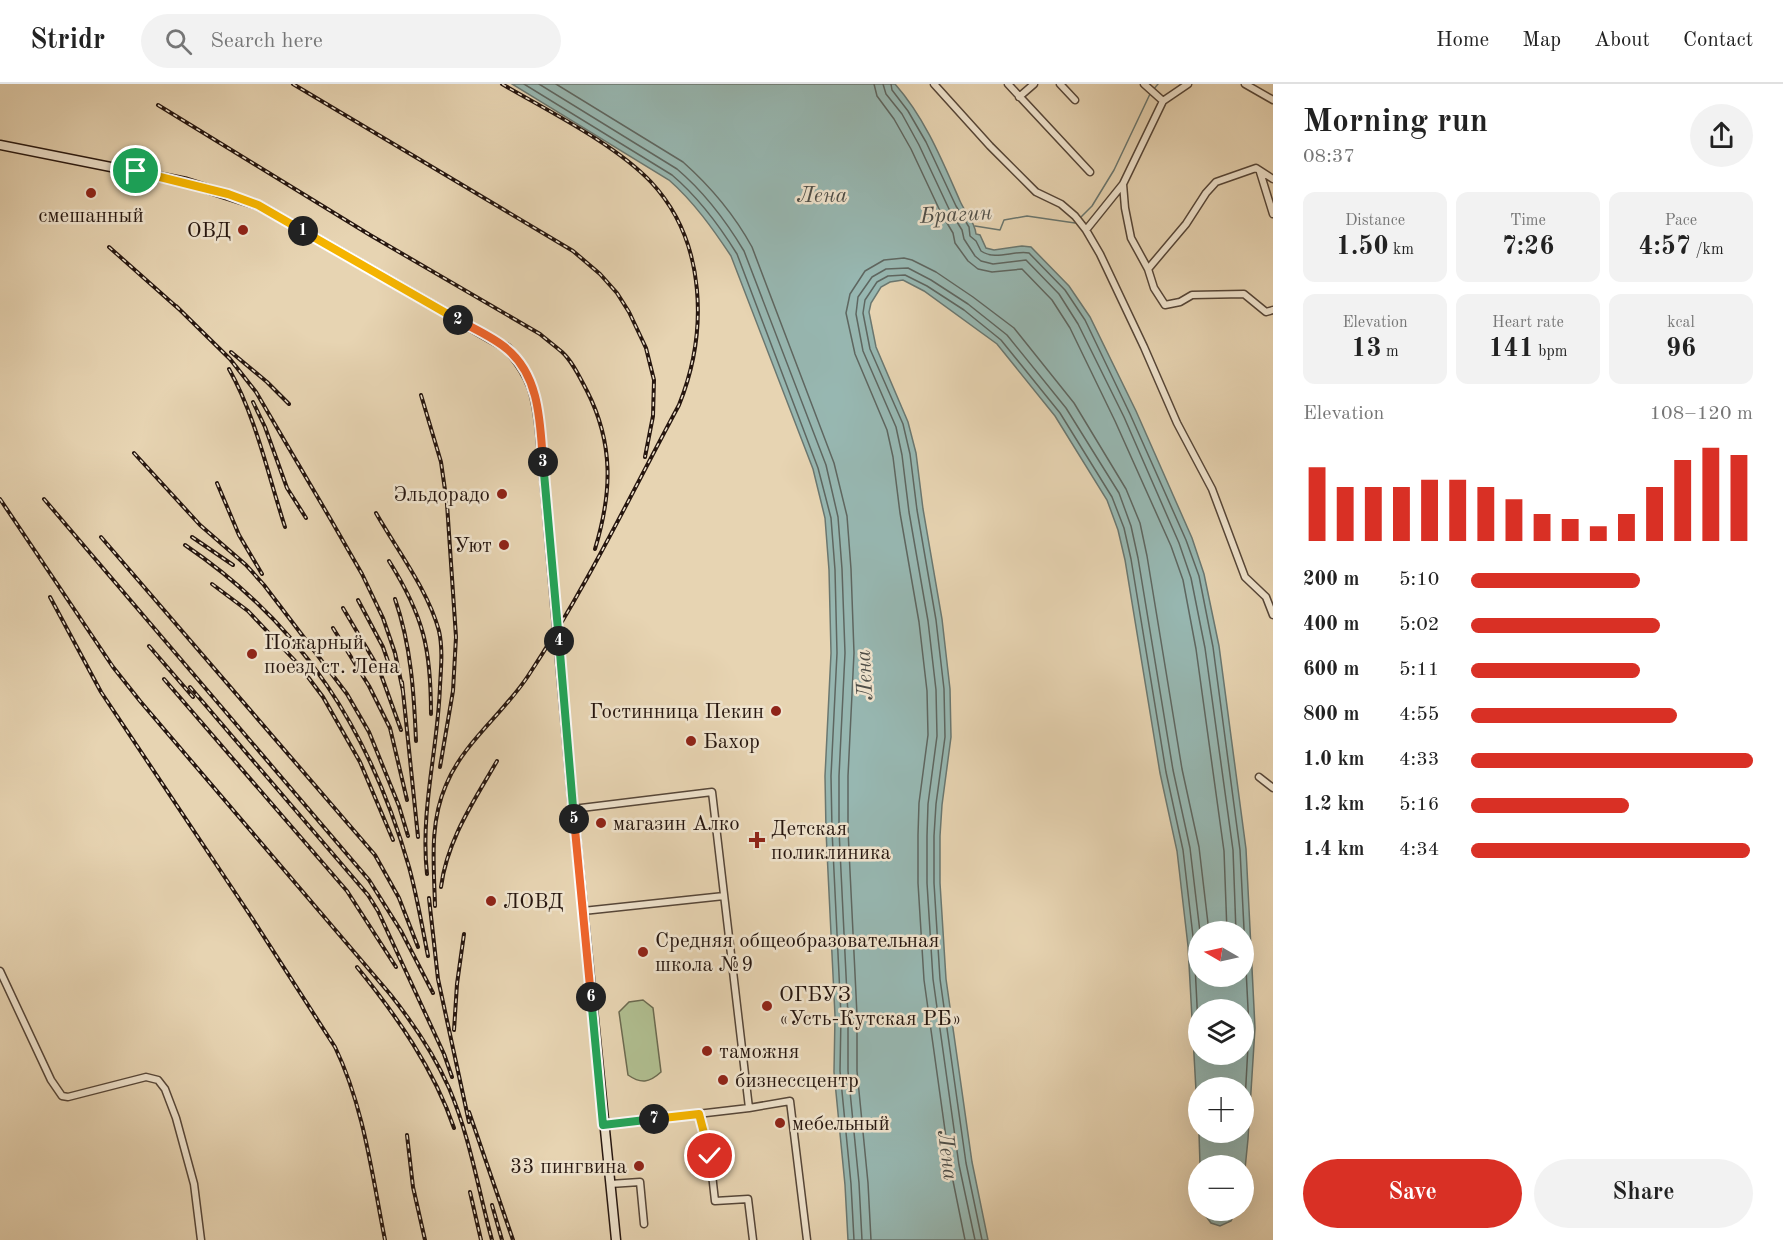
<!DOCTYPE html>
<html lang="en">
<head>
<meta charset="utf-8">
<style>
  :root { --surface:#fff; --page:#f2f2f2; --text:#222; --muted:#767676; --line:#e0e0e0; --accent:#d93025 }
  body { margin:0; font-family:"Old Standard TT",serif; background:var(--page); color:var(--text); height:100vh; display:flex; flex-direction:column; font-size:22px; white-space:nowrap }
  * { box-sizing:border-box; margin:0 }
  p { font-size:20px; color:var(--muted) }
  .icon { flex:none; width:33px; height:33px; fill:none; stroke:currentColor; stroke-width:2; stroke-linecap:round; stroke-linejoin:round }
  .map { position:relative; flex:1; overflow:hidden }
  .drawer { display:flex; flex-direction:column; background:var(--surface); width:510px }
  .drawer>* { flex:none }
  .needle { width:39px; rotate:279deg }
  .tools { position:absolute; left:1188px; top:837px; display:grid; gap:12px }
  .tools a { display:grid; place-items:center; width:66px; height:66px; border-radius:50%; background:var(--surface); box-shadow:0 6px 24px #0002; font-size:30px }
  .pin { position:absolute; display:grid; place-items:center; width:51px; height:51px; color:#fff; margin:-26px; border:3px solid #fff; border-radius:50%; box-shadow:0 2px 6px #0007 }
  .km { position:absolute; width:30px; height:30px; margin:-15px; border-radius:50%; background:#222; color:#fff; font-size:16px; line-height:30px; text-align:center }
  .round { display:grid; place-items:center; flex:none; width:63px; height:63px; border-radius:32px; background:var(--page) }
  .headline { display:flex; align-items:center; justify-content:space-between; height:102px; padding:0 30px }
  h1 { font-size:33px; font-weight:700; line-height:45px }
  .metrics { display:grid; grid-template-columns:repeat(3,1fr); gap:9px; height:102px; padding:6px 30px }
  .metrics div { display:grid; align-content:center; border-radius:12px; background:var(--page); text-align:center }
  .metrics b { font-size:26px; font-weight:700 }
  .metrics small { font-size:16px; font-weight:400 }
  .metrics p { font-size:16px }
  .chart { height:168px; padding:12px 30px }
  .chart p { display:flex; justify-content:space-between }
  .chart svg { width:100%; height:108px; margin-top:6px; stroke:var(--accent); stroke-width:6 }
  .action { display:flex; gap:12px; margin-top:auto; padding:12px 30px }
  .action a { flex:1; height:69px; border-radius:36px; background:var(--accent); color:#fff; font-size:24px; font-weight:700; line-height:69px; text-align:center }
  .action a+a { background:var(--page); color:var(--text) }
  ul { padding:0 30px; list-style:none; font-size:20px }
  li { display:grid; grid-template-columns:96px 72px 1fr; align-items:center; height:45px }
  li i { height:15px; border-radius:8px; background:var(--accent) }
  header { display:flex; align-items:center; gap:36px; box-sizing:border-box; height:84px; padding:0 30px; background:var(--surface); border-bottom:2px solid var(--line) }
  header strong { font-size:28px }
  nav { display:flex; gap:33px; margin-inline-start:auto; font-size:21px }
  .search { width:420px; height:54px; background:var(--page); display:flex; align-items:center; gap:15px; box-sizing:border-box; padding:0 21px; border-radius:33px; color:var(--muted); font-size:22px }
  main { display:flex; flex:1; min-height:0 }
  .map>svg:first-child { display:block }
  .green { fill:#b0be90; stroke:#6b6a50; stroke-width:1.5 }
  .water { fill:#97b7b1; stroke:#6a7770; stroke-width:1.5; fill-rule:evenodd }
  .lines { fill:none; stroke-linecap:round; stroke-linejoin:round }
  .shore { stroke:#5e6660; stroke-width:1.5 }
  .stream { stroke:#6a7770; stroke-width:1.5 }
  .minor-casing { stroke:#564638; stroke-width:9 }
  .secondary-casing { stroke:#26160f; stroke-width:11 }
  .minor { stroke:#efe3cd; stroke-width:6 }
  .secondary { stroke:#efe3cd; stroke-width:8 }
  .rail-casing { stroke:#26160f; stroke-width:4 }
  .rail { stroke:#efe3cd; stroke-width:1.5; stroke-dasharray:4.5; stroke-linecap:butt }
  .split-1-casing { stroke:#fff; stroke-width:12 }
  .split-2-casing { stroke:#fff; stroke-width:12 }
  .split-3-casing { stroke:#fff; stroke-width:12 }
  .split-4-casing { stroke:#fff; stroke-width:12 }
  .split-5-casing { stroke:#fff; stroke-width:12 }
  .split-6-casing { stroke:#fff; stroke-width:12 }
  .split-7-casing { stroke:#fff; stroke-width:12 }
  .split-8-casing { stroke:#fff; stroke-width:12 }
  .split-1 { stroke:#f5b400; stroke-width:8 }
  .split-2 { stroke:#f5b400; stroke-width:8 }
  .split-3 { stroke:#f0652b; stroke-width:8 }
  .split-4 { stroke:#22a559; stroke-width:8 }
  .split-5 { stroke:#22a559; stroke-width:8 }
  .split-6 { stroke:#f0652b; stroke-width:8 }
  .split-7 { stroke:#22a559; stroke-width:8 }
  .split-8 { stroke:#f5b400; stroke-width:8 }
  .poi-dot { fill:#8f2418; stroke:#efe3cd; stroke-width:2 }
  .labels { text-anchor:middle; stroke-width:5; stroke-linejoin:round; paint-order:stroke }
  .poi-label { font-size:21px; fill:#26160f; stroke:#efe3cd; text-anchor:start }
  .water-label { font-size:22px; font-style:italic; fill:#4e4e48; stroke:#efe3cd }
</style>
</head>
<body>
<header>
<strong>Stridr</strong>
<div class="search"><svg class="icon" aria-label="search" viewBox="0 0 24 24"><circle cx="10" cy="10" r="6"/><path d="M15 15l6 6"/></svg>Search here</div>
<nav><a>Home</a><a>Map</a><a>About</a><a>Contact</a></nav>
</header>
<main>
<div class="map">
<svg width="1273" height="1156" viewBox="0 0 1273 1156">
  <rect width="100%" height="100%" fill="#e7d4b2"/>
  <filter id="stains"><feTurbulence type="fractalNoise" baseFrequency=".00333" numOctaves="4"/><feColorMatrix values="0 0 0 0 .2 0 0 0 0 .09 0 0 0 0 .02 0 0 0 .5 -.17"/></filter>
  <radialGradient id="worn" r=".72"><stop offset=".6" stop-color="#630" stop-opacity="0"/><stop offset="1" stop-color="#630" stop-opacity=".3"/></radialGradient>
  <!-- green -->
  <path class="green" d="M643,916l10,8 8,64c-12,11 -20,12 -33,3l-9,-63 10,-10z"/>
  <!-- water -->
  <path class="water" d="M512,0h383c30,34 47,76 65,117 5,12 15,20 16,33l4,1 6,13 8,2 28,-4 9,1 38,39 21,31 46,94 56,127 12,36 15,72 27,203 9,179 -7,111 -4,40v-13l-44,-1 -1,-32 45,-1v-44h-46v39l-10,-181 -11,-95 -17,-78 -35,-213 -7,-30 -11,-30 -52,-84 -58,-72 -73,-53 -21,-11 -13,2 -9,5 -10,16 -2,9 7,35 32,75 8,31 7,56 19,110 8,70 1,48 -9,68 -2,31v47l6,96 26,183 16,78h-140l-3,-55 -11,-113 1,-56 -9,-185 -1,-55 6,-123 -2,-83 -4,-52 -12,-49 -82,-213c-18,-27 -37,-54 -62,-76zM1198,848h46v44h-46zM1198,926h46v44h-46z
    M1202,1127v-1l34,1 -5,10 -11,5 -9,-3z"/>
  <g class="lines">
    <!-- shore -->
    <path class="shore" d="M524,0l148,91c26,22 47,50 65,79l81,214 13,50 4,52 2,83 -6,123 1,54 9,186 -1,55 11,113 3,56
      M539,0l138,85c26,22 49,52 67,82l82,214 12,52 4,52 3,84 -6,123v54l9,186v55l11,112 3,57
      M556,0l127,78c27,24 52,54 69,85l82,216 13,53 4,53 3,84 -6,123v54l9,185v56l11,112 3,57
      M874,0l3,12 17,23 17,30 30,64 12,20 2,10 13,18 10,8 14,3 30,-3 30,31 18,28 45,93 56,125 12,34 13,69 28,202 3,81
      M883,0l3,10 16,20 17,31 30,64 13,21 2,9 11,17 6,5 12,3 33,-4 33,34 19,30 46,93 55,126 12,35 14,70 28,202 3,82
      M891,0l1,6 16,21 18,31 30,64 13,21 1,9 6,5 5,10c15,10 32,-1 48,2l36,37 20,30 45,94 56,126 13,36 14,71 27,203 9,178 -5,91
      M965,1156l-15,-74 -26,-186 -6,-97v-48l1,-32 9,-68 -1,-44 -8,-69 -19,-109 -7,-56 -6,-27 -32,-76 -9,-41 4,-19 15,-23 19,-11 20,-2 8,2 24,12 37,25 41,31 60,75 52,86 14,34 7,33 35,213 17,78 10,85
      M975,1156l-16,-75 -26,-186 -6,-96v-47l1,-32 9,-68 -1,-46 -8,-69 -19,-109 -7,-57 -6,-28 -33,-76 -7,-37 2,-17 14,-20 14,-8 22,-1 23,12 37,24 39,31 59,73 53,85 12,33 7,32 35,212 17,78 10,84
      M982,1156l-16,-77 -26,-184 -6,-96v-47l2,-32 9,-67 -1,-48 -8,-69 -19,-110 -7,-56 -7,-30 -33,-75 -7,-36 2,-13 12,-18 11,-6 17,-1 22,11 37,24 37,30 59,73 52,84 12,31 7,31 35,213 17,78 11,95 4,80"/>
    <!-- stream -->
    <path class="stream" d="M1153,6l5,-6
      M1079,135l13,-13 22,-36 36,-76
      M975,142l25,4 4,-10 23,-4 48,7"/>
    <defs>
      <path id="minor" d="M934,0l56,62 46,46 25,12 14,12 11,14 14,24 44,93 33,76 35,66 33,88 21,20 7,18
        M1008,0l82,88
        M1060,0l15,16
        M1144,0l19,17
        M1245,0l28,16
        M1019,13l15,-13
        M1260,88l13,42
        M1123,100l2,24 6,30 17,31 38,-45 20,-31 10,-11 40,-14 17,11
        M1086,146l37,-46 40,-83 25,-17
        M1148,185l6,19 11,17 15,-3 12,-7 52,-1 22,18 7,-2
        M1259,693l14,11
        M573,725l139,-17 37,316
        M583,827l141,-15
        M0,887l51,109 11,16 6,1 78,-20 12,3 7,9 11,29 18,66 7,56
        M699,1030l11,42 5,45 33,-2 5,41
        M603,1041l146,-17 41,-7 17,139
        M610,1100l30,-2 4,42"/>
      <path id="secondary" d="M0,61l186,37 72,23 249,143c25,28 29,46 33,82l33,379 43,431"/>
    </defs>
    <!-- minor casing -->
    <use href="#minor" class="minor-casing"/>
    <!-- secondary casing -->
    <use href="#secondary" class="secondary-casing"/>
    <!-- minor -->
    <use href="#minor" class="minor"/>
    <!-- secondary -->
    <use href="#secondary" class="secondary"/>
    <defs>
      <path id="rail" d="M293,0l280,167 27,23 17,19 12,19 17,36 8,32 -1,36 -8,41
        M158,21l212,130 170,99c7,6 15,12 22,18 11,10 18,26 25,39 27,53 25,102 8,158
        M109,163l71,63
        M176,222l54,53 26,33 75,128 31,54 21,44 12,35 8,38
        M231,268l36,30 22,22
        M229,285c27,48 39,106 56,158
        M421,311l20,67 6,42 9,133 -3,54 -13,76
        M253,318l12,25 22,61 19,30
        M134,369l66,72 46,40 18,20 83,109 22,38 30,74 9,30
        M217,399l22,52 23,39
        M0,415l113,168 27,34 250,293c23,29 44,60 59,94 21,49 29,101 43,152
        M44,415l325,381 32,51 32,62
        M376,429c21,37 52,77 63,118 4,18 2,37 1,55 -2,63 -20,125 -13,188
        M101,453l274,318 24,43 19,49
        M192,453l41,28
        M185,461c118,80 185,186 224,322 8,29 13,59 19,89
        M389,477c35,56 42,88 42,153
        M212,500l36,27 51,54 24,32 37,65 33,78
        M50,513l51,95 149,223 85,132c29,60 37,128 50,193
        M395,515c16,46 19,94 21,142
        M358,516l25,47 9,26
        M343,524l36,61 22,61
        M333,544l36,58 21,42 17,72
        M149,562l44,51
        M164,595l183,212 49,76
        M402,598l16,155
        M190,603l178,208 10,16 66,143 8,23
        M441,803c6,-47 33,-86 56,-126
        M429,814l9,81 31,143
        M435,822c-1,-41 -6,-82 11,-121 17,-42 57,-71 82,-109 57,-86 102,-180 151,-271 29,-72 28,-163 -28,-223 -36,-38 -103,-71 -149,-98
        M357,883c39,48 77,102 97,161
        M454,946l3,-46 7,-50
        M469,1028l44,128
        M407,1051l6,52 12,53
        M470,1108l11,48
        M492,1121l10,35"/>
    </defs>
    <!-- rail casing -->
    <use href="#rail" class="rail-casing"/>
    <!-- rail -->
    <use href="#rail" class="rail"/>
  </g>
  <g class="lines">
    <defs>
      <path id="split-1" d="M136,87l92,23 30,11 45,26"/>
      <path id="split-2" d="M303,147l155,89"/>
      <path id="split-3" d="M458,236c16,9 35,17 49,29 33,27 33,74 36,113"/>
      <path id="split-4" d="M543,378l16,179"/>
      <path id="split-5" d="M559,557l15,178"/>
      <path id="split-6" d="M574,735l17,178"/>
      <path id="split-7" d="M591,913l12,128 51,-6"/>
      <path id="split-8" d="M654,1035l45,-5 11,42"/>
    </defs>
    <!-- split-1 casing -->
    <use href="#split-1" class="split-1-casing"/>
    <!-- split-2 casing -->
    <use href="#split-2" class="split-2-casing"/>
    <!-- split-3 casing -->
    <use href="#split-3" class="split-3-casing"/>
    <!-- split-4 casing -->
    <use href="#split-4" class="split-4-casing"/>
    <!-- split-5 casing -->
    <use href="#split-5" class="split-5-casing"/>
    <!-- split-6 casing -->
    <use href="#split-6" class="split-6-casing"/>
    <!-- split-7 casing -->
    <use href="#split-7" class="split-7-casing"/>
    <!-- split-8 casing -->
    <use href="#split-8" class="split-8-casing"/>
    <!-- split-1 -->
    <use href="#split-1" class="split-1"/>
    <!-- split-2 -->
    <use href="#split-2" class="split-2"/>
    <!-- split-3 -->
    <use href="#split-3" class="split-3"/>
    <!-- split-4 -->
    <use href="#split-4" class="split-4"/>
    <!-- split-5 -->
    <use href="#split-5" class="split-5"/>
    <!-- split-6 -->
    <use href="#split-6" class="split-6"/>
    <!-- split-7 -->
    <use href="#split-7" class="split-7"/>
    <!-- split-8 -->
    <use href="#split-8" class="split-8"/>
  </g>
  <!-- markers -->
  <g class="poi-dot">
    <circle cx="91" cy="109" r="6"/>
    <circle cx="243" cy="146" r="6"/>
    <circle cx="502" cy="410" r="6"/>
    <circle cx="504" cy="461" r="6"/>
    <circle cx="252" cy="570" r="6"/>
    <circle cx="776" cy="627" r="6"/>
    <circle cx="691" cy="657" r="6"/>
    <circle cx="601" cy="739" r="6"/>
    <path d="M754 747h6v6h6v6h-6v6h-6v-6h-6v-6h6z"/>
    <circle cx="491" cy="817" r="6"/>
    <circle cx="643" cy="868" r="6"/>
    <circle cx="767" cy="922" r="6"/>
    <circle cx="707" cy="967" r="6"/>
    <circle cx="723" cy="996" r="6"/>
    <circle cx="780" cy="1039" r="6"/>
    <circle cx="639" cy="1082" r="6"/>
  </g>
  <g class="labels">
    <!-- poi labels -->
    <g class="poi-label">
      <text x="91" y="138" text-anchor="middle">смешанный</text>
      <text x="231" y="153" text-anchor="end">ОВД</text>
      <text x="490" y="417" text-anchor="end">Эльдорадо</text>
      <text x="492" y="468" text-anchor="end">Уют</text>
      <text x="264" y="565">Пожарный<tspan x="264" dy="24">поезд ст. Лена</tspan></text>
      <text x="764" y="634" text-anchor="end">Гостинница Пекин</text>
      <text x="703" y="664">Бахор</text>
      <text x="613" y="746">магазин Алко</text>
      <text x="771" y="751">Детская<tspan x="771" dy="24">поликлиника</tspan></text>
      <text x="503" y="824">ЛОВД</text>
      <text x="655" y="863">Средняя общеобразовательная<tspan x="655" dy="24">школа №9</tspan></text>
      <text x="779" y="917">ОГБУЗ<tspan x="779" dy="24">«Усть-Кутская РБ»</tspan></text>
      <text x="719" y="974">таможня</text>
      <text x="735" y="1003">бизнессцентр</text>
      <text x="792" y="1046">мебельный</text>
      <text x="627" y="1089" text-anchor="end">33 пингвина</text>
    </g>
    <!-- water labels -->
    <g class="water-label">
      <text x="822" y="118">Лена</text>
      <text transform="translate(956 129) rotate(-3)" y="8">Брагин</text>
      <text transform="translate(863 591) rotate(-93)" y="8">Лена</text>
      <text transform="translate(949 1071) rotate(83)" y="8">Лена</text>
    </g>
  </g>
  <rect width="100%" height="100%" filter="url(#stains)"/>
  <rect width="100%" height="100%" fill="url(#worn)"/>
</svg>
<div class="tools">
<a><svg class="needle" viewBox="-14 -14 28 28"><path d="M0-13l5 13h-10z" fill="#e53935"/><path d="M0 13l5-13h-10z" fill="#767676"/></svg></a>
<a><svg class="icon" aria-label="layers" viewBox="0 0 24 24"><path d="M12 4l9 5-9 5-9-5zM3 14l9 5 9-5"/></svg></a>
<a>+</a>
<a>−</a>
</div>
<div class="pin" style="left:136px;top:87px;background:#1e9e55"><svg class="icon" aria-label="arrive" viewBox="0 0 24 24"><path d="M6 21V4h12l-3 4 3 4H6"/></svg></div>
<div class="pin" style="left:710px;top:1072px;background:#d93025"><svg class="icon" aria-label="check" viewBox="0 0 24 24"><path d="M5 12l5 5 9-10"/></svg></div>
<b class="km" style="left:303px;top:147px">1</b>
<b class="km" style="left:458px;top:236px">2</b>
<b class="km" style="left:543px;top:378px">3</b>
<b class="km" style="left:559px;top:557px">4</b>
<b class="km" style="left:574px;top:735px">5</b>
<b class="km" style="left:591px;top:913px">6</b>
<b class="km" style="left:654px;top:1035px">7</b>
</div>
<section class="drawer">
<div class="headline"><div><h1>Morning run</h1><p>08:37</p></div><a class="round"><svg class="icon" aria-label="share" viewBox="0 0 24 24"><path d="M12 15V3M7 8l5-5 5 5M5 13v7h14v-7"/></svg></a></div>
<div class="metrics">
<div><p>Distance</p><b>1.50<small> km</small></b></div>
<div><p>Time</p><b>7:26</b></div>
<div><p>Pace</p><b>4:57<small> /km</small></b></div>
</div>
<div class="metrics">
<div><p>Elevation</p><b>13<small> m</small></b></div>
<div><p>Heart rate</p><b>141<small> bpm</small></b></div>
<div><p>kcal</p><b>96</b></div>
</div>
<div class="chart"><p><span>Elevation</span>108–120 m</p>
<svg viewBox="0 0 160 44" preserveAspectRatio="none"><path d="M5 44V14M15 44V22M25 44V22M35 44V22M45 44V19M55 44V19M65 44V22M75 44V27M85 44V33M95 44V35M105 44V38M115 44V33M125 44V22M135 44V11M145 44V6M155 44V9"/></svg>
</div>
<ul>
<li><b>200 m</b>5:10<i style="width:60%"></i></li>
<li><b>400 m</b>5:02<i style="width:67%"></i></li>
<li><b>600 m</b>5:11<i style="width:60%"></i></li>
<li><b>800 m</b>4:55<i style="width:73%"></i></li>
<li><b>1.0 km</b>4:33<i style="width:100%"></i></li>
<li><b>1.2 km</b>5:16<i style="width:56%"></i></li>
<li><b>1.4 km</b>4:34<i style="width:99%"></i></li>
</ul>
<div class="action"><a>Save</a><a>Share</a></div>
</section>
</main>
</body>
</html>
